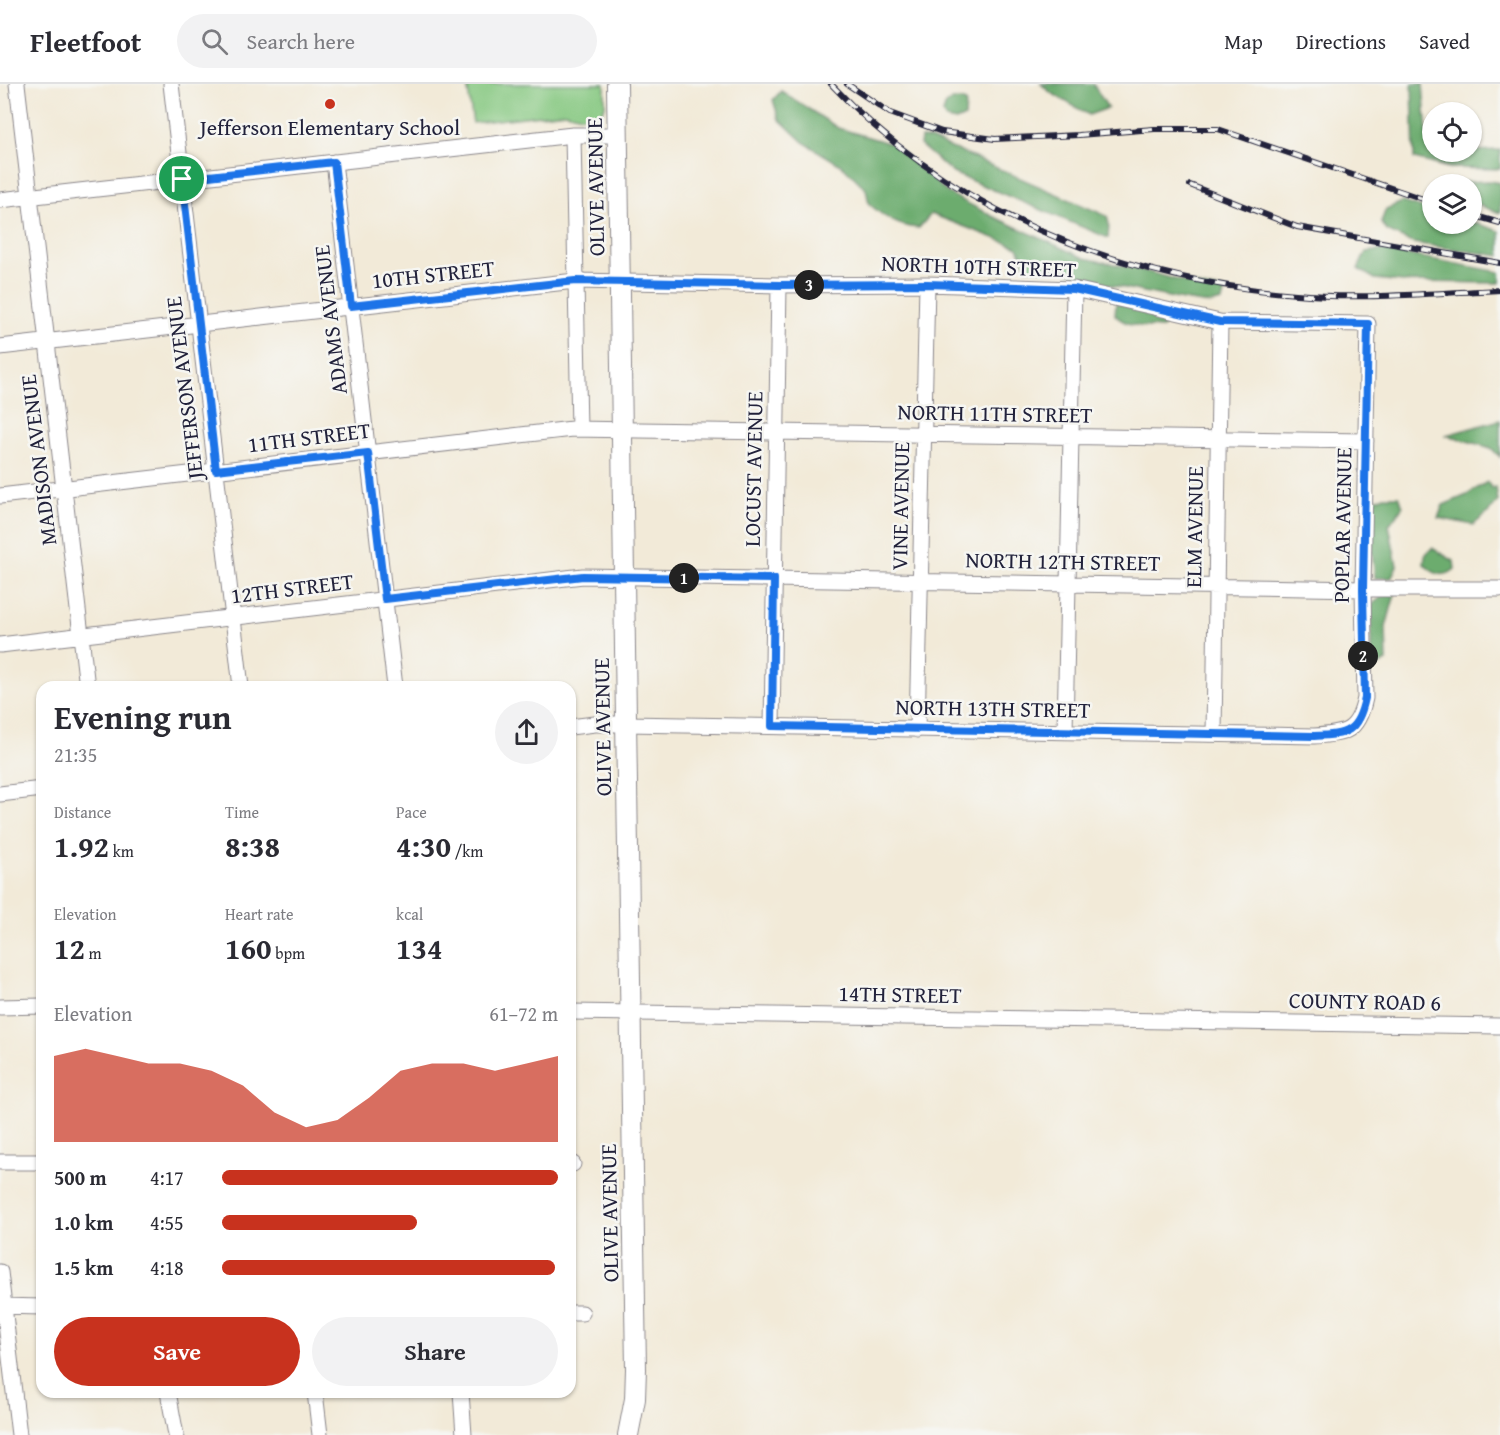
<!DOCTYPE html>
<html lang="en">
<head>
<meta charset="utf-8">
<style>
  :root { --surface:#fff; --page:#f2f2f3; --text:#2b2b33; --muted:#7c7c81; --line:#e1e1e2; --accent:#c8321e }
  body { margin:0; font-family:"Gentium Book Plus",serif; background:var(--page); color:var(--text); height:100vh; display:flex; flex-direction:column; font-size:22px; white-space:nowrap }
  * { box-sizing:border-box; margin:0 }
  p { font-size:20px; color:var(--muted) }
  .icon { flex:none; width:33px; height:33px; fill:none; stroke:currentColor; stroke-width:2; stroke-linecap:round; stroke-linejoin:round }
  .map { position:relative; flex:1; overflow:hidden }
  .panel { position:absolute; left:36px; top:597px; width:540px; height:717px; display:flex; flex-direction:column; background:var(--surface); border-radius:18px; box-shadow:0 2px 4px #0004 }
  .panel>* { flex:none }
  .buttons { position:absolute; left:1422px; top:18px; display:grid; gap:12px }
  .buttons a { display:grid; place-items:center; width:60px; height:60px; border-radius:50%; background:var(--surface); box-shadow:0 2px 4px #0004; font-size:30px }
  .pin { position:absolute; display:grid; place-items:center; width:51px; height:51px; color:#fff; margin:-26px; border:3px solid #fff; border-radius:50%; box-shadow:0 2px 6px #0007 }
  .km { position:absolute; width:30px; height:30px; margin:-15px; border-radius:50%; background:#222; color:#fff; font-size:16px; line-height:30px; text-align:center }
  .round { display:grid; place-items:center; flex:none; width:63px; height:63px; border-radius:32px; background:var(--page) }
  .headline { display:flex; align-items:center; justify-content:space-between; height:102px; padding:0 18px }
  h1 { font-size:33px; font-weight:800; line-height:45px }
  .figures { display:grid; grid-template-columns:repeat(3,1fr); gap:9px; height:102px; padding:6px 18px }
  .figures div { display:grid; align-content:center }
  .figures b { font-size:30px; font-weight:800 }
  .figures small { font-size:16px; font-weight:400 }
  .figures p { font-size:16px }
  .chart { height:168px; padding:12px 18px }
  .chart p { display:flex; justify-content:space-between }
  .chart svg { width:100%; height:108px; margin-top:6px; fill:var(--accent); opacity:.7 }
  .button { display:flex; gap:12px; margin-top:auto; padding:12px 18px }
  .button a { flex:1; height:69px; border-radius:36px; background:var(--accent); color:#fff; font-size:24px; font-weight:800; line-height:69px; text-align:center }
  .button a+a { background:var(--page); color:var(--text) }
  ul { padding:0 18px; list-style:none; font-size:20px }
  li { display:grid; grid-template-columns:96px 72px 1fr; align-items:center; height:45px }
  li i { height:15px; border-radius:8px; background:var(--accent) }
  header { display:flex; align-items:center; gap:36px; box-sizing:border-box; height:84px; padding:0 30px; background:var(--surface); border-bottom:2px solid var(--line) }
  header strong { font-size:28px }
  nav { display:flex; gap:33px; margin-inline-start:auto; font-size:21px }
  .search { width:420px; height:54px; background:var(--page); display:flex; align-items:center; gap:15px; box-sizing:border-box; padding:0 21px; border-radius:33px; color:var(--muted); font-size:22px }
  .map>svg:first-child { display:block }
  .green { fill:#85c780; stroke:#54745e; stroke-width:1.5 }
  .forest { fill:#6cac6e; stroke:#476754; stroke-width:1.5 }
  .lines { fill:none; stroke-linecap:round; stroke-linejoin:round }
  .minor-casing { stroke:#8a868a; stroke-width:17 }
  .major-casing { stroke:#8a868a; stroke-width:22 }
  .minor { stroke:#fff; stroke-width:15 }
  .major { stroke:#fff; stroke-width:20 }
  .rail-casing { stroke:#22223b; stroke-width:6 }
  .rail { stroke:#f6f6f2; stroke-width:4; stroke-dasharray:11; stroke-linecap:butt }
  .route-casing { stroke:#fff; stroke-width:12 }
  .route { stroke:#1a73e8; stroke-width:8 }
  .poi-dot { fill:#c8321e; stroke:#f6f6f2; stroke-width:2 }
  .labels { text-anchor:middle; stroke-width:5; stroke-linejoin:round; paint-order:stroke }
  .poi-label { font-size:22px; fill:#22223b; stroke:#f6f6f2 }
  .street-label { font-size:22px; fill:#22223b; stroke:#f6f6f2 }
</style>
</head>
<body>
<header>
<strong>Fleetfoot</strong>
<div class="search"><svg class="icon" aria-label="search" viewBox="0 0 24 24"><circle cx="10" cy="10" r="6"/><path d="M15 15l6 6"/></svg>Search here</div>
<nav><a>Map</a><a>Directions</a><a>Saved</a></nav>
</header>
<div class="map">
<svg width="1500" height="1351" viewBox="0 0 1500 1351">
  <rect width="100%" height="100%" fill="#f6f6f2"/>
  <filter id="ink" filterUnits="userSpaceOnUse"><feTurbulence type="fractalNoise" baseFrequency=".0167" numOctaves="2"/><feDisplacementMap in="SourceGraphic" scale="12" xChannelSelector="R" yChannelSelector="G"/><feConvolveMatrix kernelMatrix="1 2 1 2 8 2 1 2 1" color-interpolation-filters="sRGB"/></filter>
  <filter id="wash" filterUnits="userSpaceOnUse"><feTurbulence type="fractalNoise" baseFrequency=".008" numOctaves="4" result="noise"/><feDisplacementMap in="SourceGraphic" scale="24" xChannelSelector="R" yChannelSelector="G"/><feGaussianBlur stdDeviation="1.35" result="paint"/><feColorMatrix in="noise" values="0 0 0 0 0 0 0 0 0 0 0 0 0 0 0 0 0 1.4 0 .05"/><feComposite in="paint" operator="in"/></filter>
  <g filter="url(#wash)">
    <rect width="100%" height="100%" fill="#f2ead8"/>
    <!-- green -->
    <path class="green" d="M467,0h138v22l-5,9 -19,1 -15,-4 -93,11z"/>
    <!-- forest -->
    <path class="forest" d="M1041,0h52l15,24 -19,7 -38,-22z
      M1412,0h11l5,61 4,2v5l68,-2v19l-50,-1 -36,-9z
      M781,7l57,37 54,16 56,49 44,23 92,42 54,11 69,19 18,2 -3,11 -13,3 -26,-4 -83,-17 -38,-13 -35,-1 -9,-22 -87,-33 -12,14c-21,-1 -35,-11 -50,-24l-3,-15 -22,-22 -41,-25 -24,-23 -6,-19z
      M952,16h8l6,2 -1,15 -9,4 -10,-2 -3,-6 3,-9z
      M921,54l10,1 176,77 2,8 -1,14 -155,-65 -33,-28z
      M1489,97l11,2v30l-28,-10v-19h-9v-2z
      M1402,118l30,9v13h40v-2l28,9v25l-87,-13 -26,-12 -6,-9 5,-13z
      M1383,166l117,22v11l-97,-1 -28,-3 -17,-10 8,-17z
      M1116,219l50,11 1,9 -5,5c-15,-1 -36,-1 -47,-13z
      M1500,336v37l-9,-9 -45,-13z
      M1487,398l5,6 4,-1 2,14 -11,13 -14,11 -35,-7 5,-13 24,-10z
      M1384,412h15l4,10 -14,19 8,41 -6,12h-16l-7,-64 4,-13z
      M1432,464l22,13 1,8c-11,10 -22,5 -31,-5l1,-9z
      M1387,509l8,1 -9,33 1,34 -11,6 -5,-15v-47z"/>
  </g>
  <g filter="url(#ink)">
    <g class="lines">
      <defs>
        <path id="minor" d="M17,0l70,603
          M171,0l70,603
          M573,51l6,294
          M334,78l61,525
          M0,116l573,-65h45
          M0,263l575,-66 204,4 148,-1 147,5 146,33 148,2 -5,265 2,109c-7,34 -19,36 -51,38l-688,-12h-31l-25,3
          M0,412l572,-67 794,12
          M0,561l583,-69 780,13h137
          M772,642l7,-441
          M917,646l10,-446
          M1065,647l9,-442
          M1214,650l6,-412
          M0,710l42,-5
          M0,923l42,-1
          M570,928l930,14
          M0,1078h42
          M570,1080h3
          M0,1188l19,163
          M0,1222l42,1
          M570,1229h12
          M168,1308l8,43
          M315,1308l5,43
          M461,1308l3,43"/>
        <path id="major" d="M617,0c8,428 10,857 19,1285l-1,30 -7,36"/>
      </defs>
      <!-- minor casing -->
      <use href="#minor" class="minor-casing"/>
      <!-- major casing -->
      <use href="#major" class="major-casing"/>
      <!-- minor -->
      <use href="#minor" class="minor"/>
      <!-- major -->
      <use href="#major" class="major"/>
      <defs>
        <path id="rail" d="M831,0c121,129 291,196 465,210 67,6 136,-1 204,-4
          M847,0l43,29 52,19 53,7 84,-4 75,-6h64l214,73
          M1190,101l107,42 203,36
          M1472,131l28,8"/>
      </defs>
      <!-- rail casing -->
      <use href="#rail" class="rail-casing"/>
      <!-- rail -->
      <use href="#rail" class="rail"/>
    </g>
  </g>
  <g class="lines" filter="url(#ink)">
    <defs>
      <path id="route" d="M334,78l17,144 224,-25 204,4 148,-1 147,5 146,33 148,2 -5,265 2,109c-7,34 -18,37 -51,38l-542,-10 2,-147 -191,-3 -198,23 -17,-146 -152,17 -34,-291z"/>
    </defs>
    <!-- route casing -->
    <use href="#route" class="route-casing"/>
    <!-- route -->
    <use href="#route" class="route"/>
  </g>
  <!-- markers -->
  <circle class="poi-dot" cx="330" cy="20" r="6"/>
  <g class="labels">
    <!-- poi labels -->
    <g class="poi-label">
      <text x="330" y="51">Jefferson Elementary School</text>
    </g>
    <!-- street labels -->
    <g class="street-label">
      <text transform="translate(595 103) rotate(-91)" y="8">OLIVE AVENUE</text>
      <text transform="translate(979 182) rotate(2)" y="8">NORTH 10TH STREET</text>
      <text transform="translate(433 190) rotate(-6)" y="8">10TH STREET</text>
      <text transform="translate(330 236) rotate(-97)" y="8">ADAMS AVENUE</text>
      <text transform="translate(184 304) rotate(-97)" y="8">JEFFERSON AVENUE</text>
      <text transform="translate(995 329) rotate(1)" y="8">NORTH 11TH STREET</text>
      <text transform="translate(309 353) rotate(-7)" y="8">11TH STREET</text>
      <text transform="translate(38 376) rotate(-97)" y="8">MADISON AVENUE</text>
      <text transform="translate(753 385) rotate(-89)" y="8">LOCUST AVENUE</text>
      <text transform="translate(900 422) rotate(-89)" y="8">VINE AVENUE</text>
      <text transform="translate(1342 441) rotate(-89)" y="8">POPLAR AVENUE</text>
      <text transform="translate(1194 443) rotate(-89)" y="8">ELM AVENUE</text>
      <text transform="translate(1063 477) rotate(1)" y="8">NORTH 12TH STREET</text>
      <text transform="translate(292 504) rotate(-7)" y="8">12TH STREET</text>
      <text transform="translate(993 624) rotate(1)" y="8">NORTH 13TH STREET</text>
      <text transform="translate(602 643) rotate(-91)" y="8">OLIVE AVENUE</text>
      <text transform="translate(900 910) rotate(1)" y="8">14TH STREET</text>
      <text transform="translate(1365 917) rotate(1)" y="8">COUNTY ROAD 6</text>
      <text transform="translate(609 1129) rotate(-91)" y="8">OLIVE AVENUE</text>
    </g>
  </g>
</svg>
<div class="buttons">
<a><svg class="icon" aria-label="locate" viewBox="0 0 24 24"><circle cx="12" cy="12" r="6"/><path d="M12 2v4M12 18v4M2 12h4M18 12h4"/></svg></a>
<a><svg class="icon" aria-label="layers" viewBox="0 0 24 24"><path d="M12 4l9 5-9 5-9-5zM3 14l9 5 9-5"/></svg></a>
</div>
<div class="pin" style="left:182px;top:95px;background:#1e9e55"><svg class="icon" aria-label="arrive" viewBox="0 0 24 24"><path d="M6 21V4h12l-3 4 3 4H6"/></svg></div>
<b class="km" style="left:684px;top:494px">1</b>
<b class="km" style="left:1363px;top:572px">2</b>
<b class="km" style="left:809px;top:201px">3</b>
<section class="panel">
<div class="headline"><div><h1>Evening run</h1><p>21:35</p></div><a class="round"><svg class="icon" aria-label="share" viewBox="0 0 24 24"><path d="M12 15V3M7 8l5-5 5 5M5 13v7h14v-7"/></svg></a></div>
<div class="figures">
<div><p>Distance</p><b>1.92<small> km</small></b></div>
<div><p>Time</p><b>8:38</b></div>
<div><p>Pace</p><b>4:30<small> /km</small></b></div>
</div>
<div class="figures">
<div><p>Elevation</p><b>12<small> m</small></b></div>
<div><p>Heart rate</p><b>160<small> bpm</small></b></div>
<div><p>kcal</p><b>134</b></div>
</div>
<div class="chart"><p><span>Elevation</span>61–72 m</p>
<svg viewBox="0 0 160 44" preserveAspectRatio="none"><path d="M0 44V9L10 6L20 9L30 12L40 12L50 15L60 21L70 32L80 38L90 35L100 26L110 15L120 12L130 12L140 15L150 12L160 9V44z"/></svg>
</div>
<ul>
<li><b>500 m</b>4:17<i style="width:100%"></i></li>
<li><b>1.0 km</b>4:55<i style="width:58%"></i></li>
<li><b>1.5 km</b>4:18<i style="width:99%"></i></li>
</ul>
<div class="button"><a>Save</a><a>Share</a></div>
</section>
</div>
</body>
</html>
